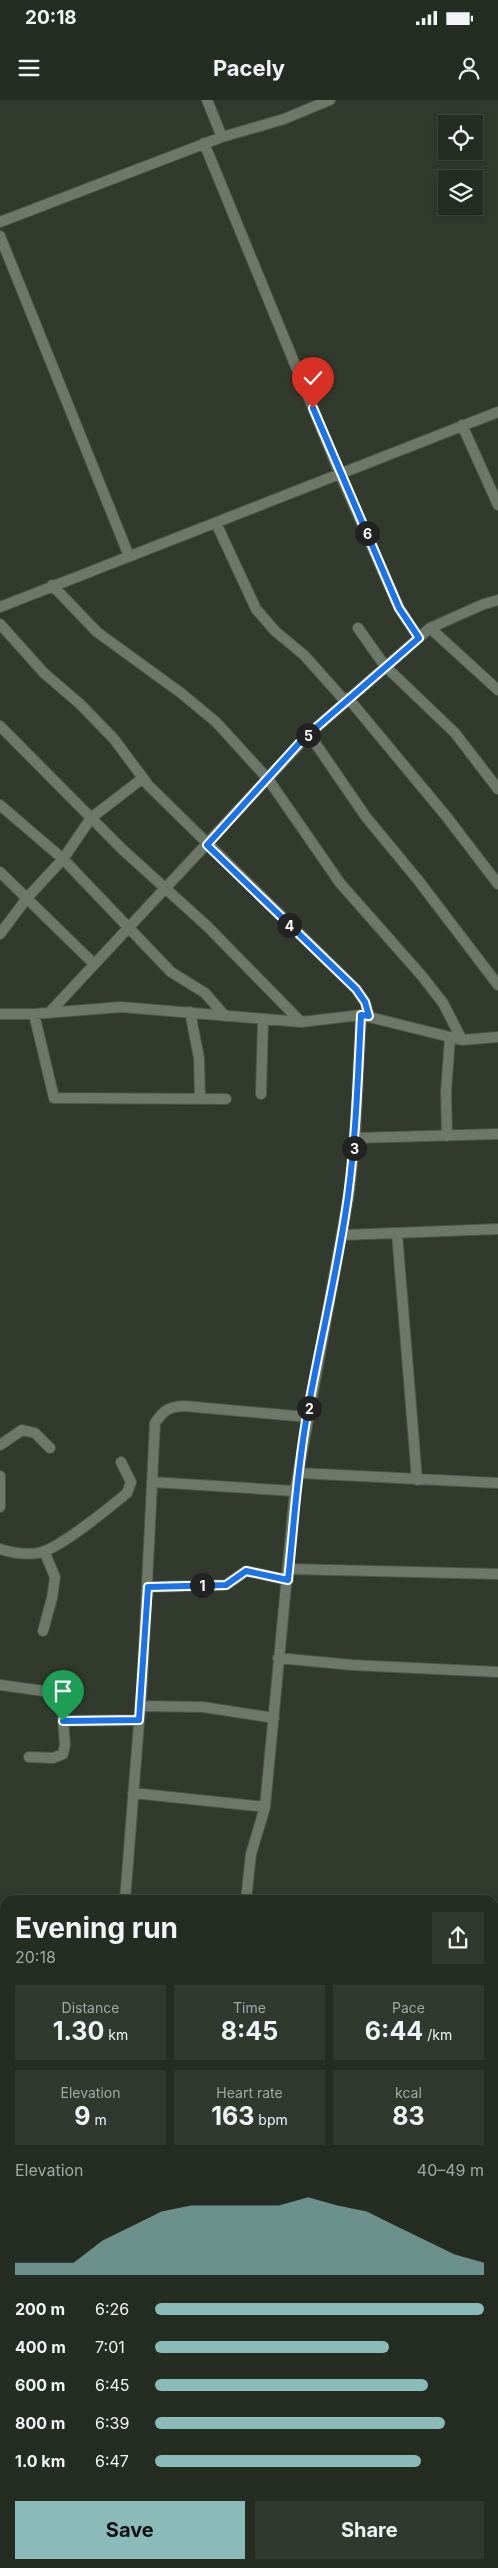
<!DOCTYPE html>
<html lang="en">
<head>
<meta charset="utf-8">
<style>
  :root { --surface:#252c21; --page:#31382e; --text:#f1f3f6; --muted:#a3a7a5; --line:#42483f; --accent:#8bbbb9 }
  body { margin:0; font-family:Inter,sans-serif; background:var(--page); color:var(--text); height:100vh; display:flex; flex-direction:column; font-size:19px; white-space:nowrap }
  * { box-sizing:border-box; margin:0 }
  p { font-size:16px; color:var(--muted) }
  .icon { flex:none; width:28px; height:28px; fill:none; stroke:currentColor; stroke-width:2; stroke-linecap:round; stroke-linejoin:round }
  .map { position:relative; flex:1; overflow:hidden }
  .details { position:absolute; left:0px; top:1795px; width:499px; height:674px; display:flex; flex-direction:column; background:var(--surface); border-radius:15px 15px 0 0; box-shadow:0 2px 8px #0003,0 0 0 1px var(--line) }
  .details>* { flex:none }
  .buttons { position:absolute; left:438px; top:15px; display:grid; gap:10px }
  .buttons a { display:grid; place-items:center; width:45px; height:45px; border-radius:0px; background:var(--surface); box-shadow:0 2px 8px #0003,0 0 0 1px var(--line); font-size:25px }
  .pin { position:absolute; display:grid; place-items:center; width:42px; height:42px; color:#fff; margin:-51px -21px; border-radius:50% 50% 50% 0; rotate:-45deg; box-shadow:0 0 5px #0007 }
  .pin .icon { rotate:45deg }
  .km { position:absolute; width:25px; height:25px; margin:-12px; border-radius:50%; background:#222; color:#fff; font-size:14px; line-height:25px; text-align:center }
  .round { display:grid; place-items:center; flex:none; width:52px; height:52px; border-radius:0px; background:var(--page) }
  .summary { display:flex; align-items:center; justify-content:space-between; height:85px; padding:0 15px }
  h1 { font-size:28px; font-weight:700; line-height:38px }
  .figures { display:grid; grid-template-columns:repeat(3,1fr); gap:8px; height:85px; padding:5px 15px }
  .figures div { display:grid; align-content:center; border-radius:0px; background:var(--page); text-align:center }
  .figures b { font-size:25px; font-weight:700 }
  .figures small { font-size:14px; font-weight:400 }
  .figures p { font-size:14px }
  .chart { height:140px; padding:10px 15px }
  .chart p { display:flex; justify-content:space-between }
  .chart svg { width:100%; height:90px; margin-top:5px; fill:var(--accent); opacity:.7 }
  .primary-button { display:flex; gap:10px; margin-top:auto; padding:10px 15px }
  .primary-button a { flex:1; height:58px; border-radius:0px; background:var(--accent); color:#111; font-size:20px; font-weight:700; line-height:58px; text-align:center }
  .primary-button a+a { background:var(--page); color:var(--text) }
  ul { padding:0 15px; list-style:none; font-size:16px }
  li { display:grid; grid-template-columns:80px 60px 1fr; align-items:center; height:38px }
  li i { height:12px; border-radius:6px; background:var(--accent) }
  .status { display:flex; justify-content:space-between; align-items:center; height:35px; padding:0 25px; background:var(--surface); direction:ltr }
  .status svg { height:14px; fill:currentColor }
  header { display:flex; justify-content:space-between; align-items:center; height:65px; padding:0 15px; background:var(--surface); font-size:22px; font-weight:700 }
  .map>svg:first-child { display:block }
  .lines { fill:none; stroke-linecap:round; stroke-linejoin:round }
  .minor-casing { stroke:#4d5549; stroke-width:12 }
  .minor { stroke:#6e7869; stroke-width:10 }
  .route-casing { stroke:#fff; stroke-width:10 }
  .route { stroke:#1a73e8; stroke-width:6 }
</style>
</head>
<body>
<div class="status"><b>20:18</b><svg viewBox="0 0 49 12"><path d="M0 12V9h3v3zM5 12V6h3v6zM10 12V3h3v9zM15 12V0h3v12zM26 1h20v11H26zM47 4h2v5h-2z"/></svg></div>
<header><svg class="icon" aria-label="menu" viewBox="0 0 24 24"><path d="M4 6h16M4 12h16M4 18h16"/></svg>Pacely<svg class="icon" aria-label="person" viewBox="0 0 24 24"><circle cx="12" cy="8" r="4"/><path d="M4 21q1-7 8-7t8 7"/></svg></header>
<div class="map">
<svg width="498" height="2468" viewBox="0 0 498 2468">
  <rect width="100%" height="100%" fill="#313a2c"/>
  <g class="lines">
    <defs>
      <path id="minor" d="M207,0l15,37
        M204,43l136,331 59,134 20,30
        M0,122l222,-85 62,-18 46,-19
        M0,136l129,320
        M462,325l36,80
        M216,423l40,86 19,22 29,24 41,46
        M52,485l45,47 84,61 35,29 52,57 72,104 82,93 21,27 19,37
        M0,507l498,-195
        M0,524l44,49 36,31 34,35 29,39 -52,40 -28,41 -36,39 -27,36
        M358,528l27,38 70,67 43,56
        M430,528l68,62
        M348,598l98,118 52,68
        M0,626l123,124 84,76 94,96
        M309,634l57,83 52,63 80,105
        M143,678l5,7 208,204 9,13 4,14
        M0,705l63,54 108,113 34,21 20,23
        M0,772l93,91
        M190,912l9,46 1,41
        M49,913l260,-279 121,-106 54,-24 14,-4
        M0,914h34l87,-7 180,15 60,-7 101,25 36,-3
        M34,914l20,84 172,1
        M261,994l2,-74
        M447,1036l-1,-44 4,-54
        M355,1038l143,-4
        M397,1133l20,247
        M343,1135l155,-6
        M0,1345l22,-15 13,3 15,15
        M299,1373l199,10
        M0,1376v31
        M152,1382l143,9
        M0,1449c13,4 28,7 42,3 20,-6 67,-44 85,-59l4,-11 -10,-20
        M289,1469l209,5
        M148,1487l78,-2 20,-14 42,9
        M43,1531l9,-33 3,-21 -11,-26
        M278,1558l74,7 146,7
        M0,1585l44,6 12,7 6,10 3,37 -2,9 -10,4 -24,-1
        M140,1606l63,1 71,11
        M63,1621l76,-1
        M133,1693l132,14
        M125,1800l17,-215 13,-262c9,-13 13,-16 29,-17l123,11
        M246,1800l5,-46 14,-47 30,-316 54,-297 6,-56 6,-123
        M494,1871h4
        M0,1899l5,2
        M494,1971h4
        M494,2068h4
        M494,2295l4,-32
        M0,2353l5,2
        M494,2370l4,1
        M0,2423l5,-19
        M0,2458l5,1
        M494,2458h3
        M18,2464l17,4
        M143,2468l1,-4
        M231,2468l56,-4
        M424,2468l1,-4"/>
    </defs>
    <!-- minor casing -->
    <use href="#minor" class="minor-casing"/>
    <!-- minor -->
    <use href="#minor" class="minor"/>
  </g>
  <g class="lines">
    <defs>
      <path id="route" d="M63,1621l76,-1 9,-133 78,-2 20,-14 42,9c6,-55 9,-110 19,-165 13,-73 31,-146 41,-219 8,-60 10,-121 13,-181l8,1 -4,-14 -9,-13 -149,-144 96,-106 116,-101 -20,-30 -86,-200"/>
    </defs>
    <!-- route casing -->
    <use href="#route" class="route-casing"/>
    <!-- route -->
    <use href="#route" class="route"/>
  </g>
</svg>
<div class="buttons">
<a><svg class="icon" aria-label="locate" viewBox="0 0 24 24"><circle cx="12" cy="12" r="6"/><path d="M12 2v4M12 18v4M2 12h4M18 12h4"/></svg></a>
<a><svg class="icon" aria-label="layers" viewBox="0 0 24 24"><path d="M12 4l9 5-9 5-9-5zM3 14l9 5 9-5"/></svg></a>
</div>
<div class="pin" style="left:63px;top:1621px;background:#1e9e55"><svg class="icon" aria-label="arrive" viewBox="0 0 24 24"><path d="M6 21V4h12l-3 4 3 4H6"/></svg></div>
<div class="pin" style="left:313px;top:308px;background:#d93025"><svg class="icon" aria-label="check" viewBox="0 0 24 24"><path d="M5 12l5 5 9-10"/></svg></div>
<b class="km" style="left:202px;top:1485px">1</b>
<b class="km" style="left:309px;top:1308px">2</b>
<b class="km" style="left:354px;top:1048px">3</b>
<b class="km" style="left:289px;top:825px">4</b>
<b class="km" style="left:308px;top:635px">5</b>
<b class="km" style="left:367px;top:433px">6</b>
<section class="details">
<div class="summary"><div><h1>Evening run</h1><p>20:18</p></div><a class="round"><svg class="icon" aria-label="share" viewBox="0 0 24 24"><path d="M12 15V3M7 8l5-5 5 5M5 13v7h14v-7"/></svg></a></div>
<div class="figures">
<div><p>Distance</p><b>1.30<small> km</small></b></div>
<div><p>Time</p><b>8:45</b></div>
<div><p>Pace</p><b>6:44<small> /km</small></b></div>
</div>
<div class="figures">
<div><p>Elevation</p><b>9<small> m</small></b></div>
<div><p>Heart rate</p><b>163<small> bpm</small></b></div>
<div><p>kcal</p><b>83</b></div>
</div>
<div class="chart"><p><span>Elevation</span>40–49 m</p>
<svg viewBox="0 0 160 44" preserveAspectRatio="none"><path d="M0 44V38L10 38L20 38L30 27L40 20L50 13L60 10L70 10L80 10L90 10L100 6L110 10L120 13L130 20L140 27L150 34L160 38V44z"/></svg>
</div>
<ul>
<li><b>200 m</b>6:26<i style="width:100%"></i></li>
<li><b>400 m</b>7:01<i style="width:71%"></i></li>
<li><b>600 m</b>6:45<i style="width:83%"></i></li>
<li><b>800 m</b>6:39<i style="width:88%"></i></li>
<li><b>1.0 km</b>6:47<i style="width:81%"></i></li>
</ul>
<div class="primary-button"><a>Save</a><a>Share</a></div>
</section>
</div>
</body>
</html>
